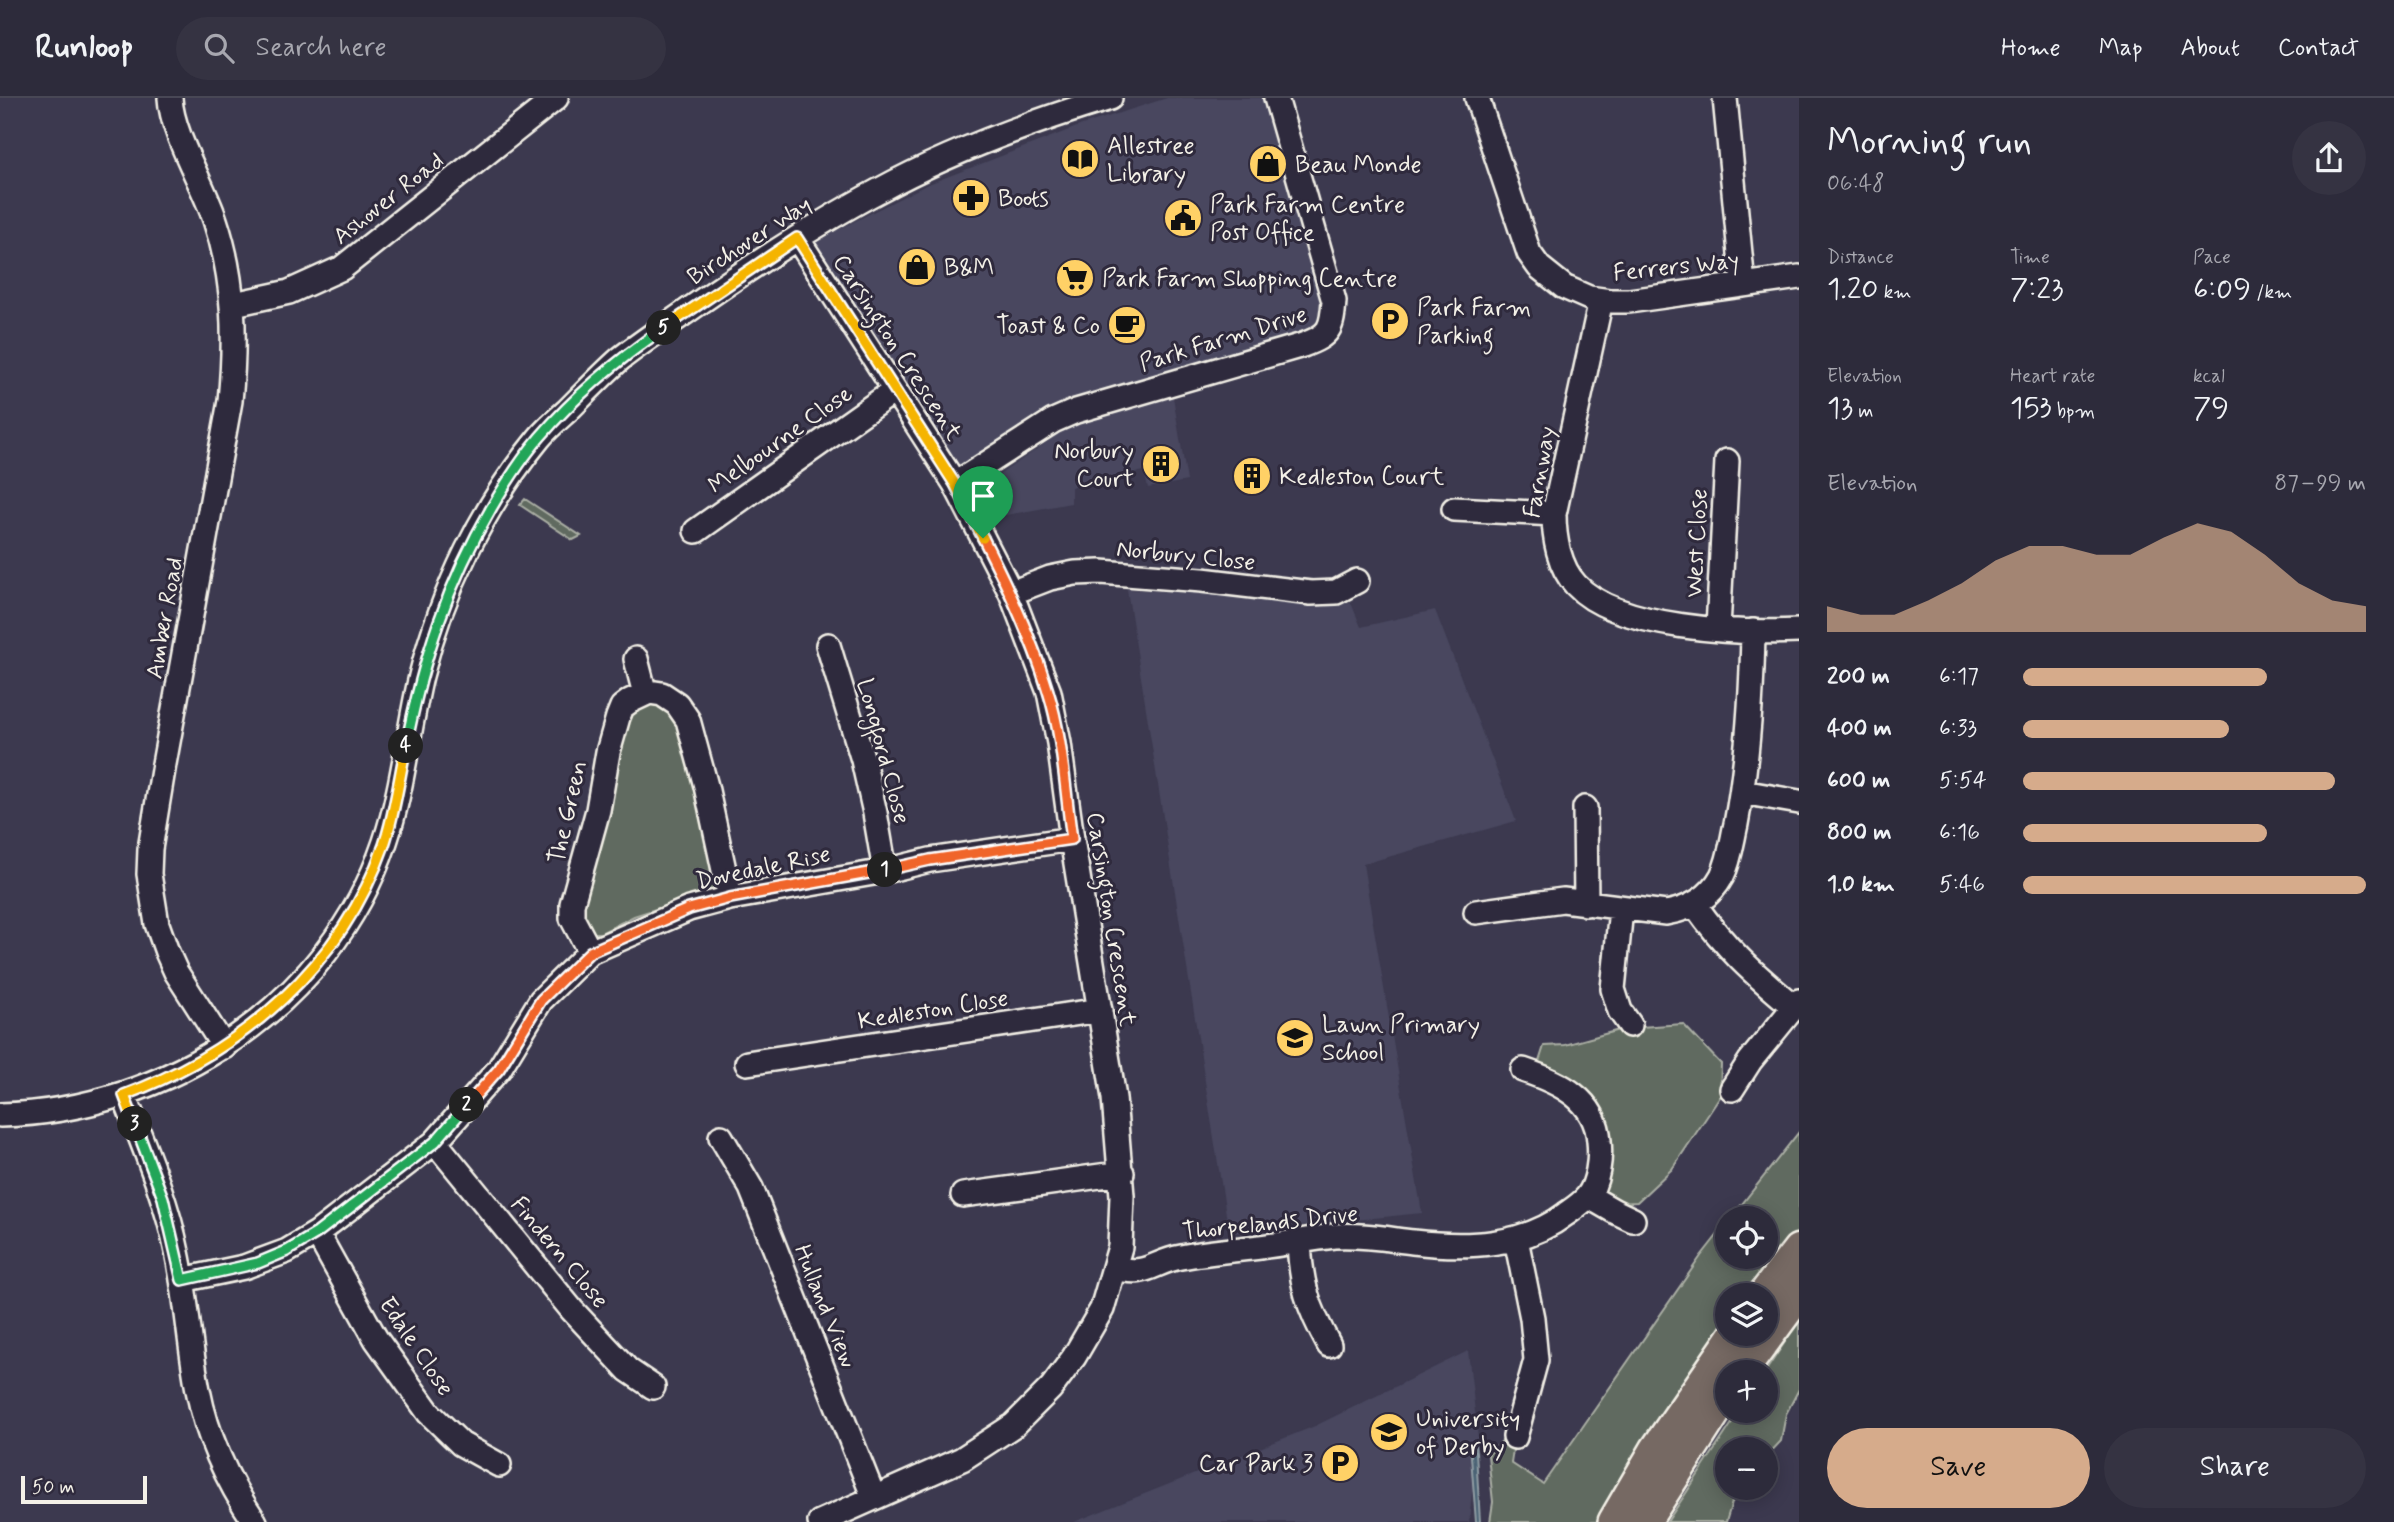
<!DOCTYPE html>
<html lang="en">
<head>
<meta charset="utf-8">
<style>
  :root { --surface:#2d2b3b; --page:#353342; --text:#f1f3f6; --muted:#a7a7af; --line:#484755; --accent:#d6ab8b }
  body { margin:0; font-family:Mynerve,sans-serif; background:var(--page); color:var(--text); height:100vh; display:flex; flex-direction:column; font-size:26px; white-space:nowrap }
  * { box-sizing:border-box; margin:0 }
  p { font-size:23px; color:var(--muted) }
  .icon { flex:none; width:38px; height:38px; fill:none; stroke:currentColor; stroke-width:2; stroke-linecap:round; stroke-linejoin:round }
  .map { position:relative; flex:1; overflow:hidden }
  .side { display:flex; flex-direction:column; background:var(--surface); width:595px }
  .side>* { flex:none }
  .tools { position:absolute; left:1715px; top:1108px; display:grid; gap:14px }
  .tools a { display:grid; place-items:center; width:63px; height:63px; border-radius:50%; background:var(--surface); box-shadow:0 4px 18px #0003,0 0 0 2px var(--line); font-size:35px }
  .scale { position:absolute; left:21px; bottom:18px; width:126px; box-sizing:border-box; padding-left:7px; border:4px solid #f4f1e8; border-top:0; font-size:19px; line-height:24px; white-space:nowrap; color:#f4f1e8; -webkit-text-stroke:5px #2f2a3d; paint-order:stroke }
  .pin { position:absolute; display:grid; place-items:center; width:60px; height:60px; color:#fff; margin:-72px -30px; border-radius:50% 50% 50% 0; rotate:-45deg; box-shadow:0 0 7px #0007 }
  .pin .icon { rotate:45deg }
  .km { position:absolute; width:35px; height:35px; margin:-18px; border-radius:50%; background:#222; color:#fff; font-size:19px; line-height:35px; text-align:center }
  .round { display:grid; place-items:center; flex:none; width:74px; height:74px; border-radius:37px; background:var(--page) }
  .head { display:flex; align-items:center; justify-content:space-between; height:119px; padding:0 28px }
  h1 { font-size:38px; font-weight:600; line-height:52px }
  .metrics { display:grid; grid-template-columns:repeat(3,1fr); gap:10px; height:119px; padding:7px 28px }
  .metrics div { display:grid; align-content:center }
  .metrics b { font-size:30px; font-weight:600 }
  .metrics small { font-size:19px; font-weight:400 }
  .metrics p { font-size:19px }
  .chart { height:196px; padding:14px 28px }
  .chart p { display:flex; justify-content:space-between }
  .chart svg { width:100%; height:126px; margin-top:7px; fill:var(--accent); opacity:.7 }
  .primary-button { display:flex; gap:14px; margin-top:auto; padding:14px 28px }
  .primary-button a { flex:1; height:80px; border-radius:42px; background:var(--accent); color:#111; font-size:28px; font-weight:600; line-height:80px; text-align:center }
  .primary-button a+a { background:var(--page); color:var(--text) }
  ul { padding:0 28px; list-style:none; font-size:23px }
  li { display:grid; grid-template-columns:112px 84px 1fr; align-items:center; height:52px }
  li i { height:18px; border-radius:9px; background:var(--accent) }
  header { display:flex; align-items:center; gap:42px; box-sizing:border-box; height:98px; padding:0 35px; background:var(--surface); border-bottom:2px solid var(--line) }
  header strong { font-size:33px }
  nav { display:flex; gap:38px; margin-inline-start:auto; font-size:24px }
  .search { width:490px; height:63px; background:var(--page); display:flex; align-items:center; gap:18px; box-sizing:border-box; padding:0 24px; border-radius:38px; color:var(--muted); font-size:26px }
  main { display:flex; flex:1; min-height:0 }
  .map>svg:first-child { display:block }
  .built { fill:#48475f }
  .green { fill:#616b60; stroke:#aaaea4; stroke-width:2 }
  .water { fill:#4b6475; stroke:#8f9ca3; stroke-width:2 }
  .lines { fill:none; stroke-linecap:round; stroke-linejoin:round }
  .minor-casing { stroke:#f4f1e8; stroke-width:28 }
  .highway-casing { stroke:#f4f1e8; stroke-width:38 }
  .minor { stroke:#2f2a3d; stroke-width:23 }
  .highway { stroke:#766964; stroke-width:33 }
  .split-1-casing { stroke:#fff; stroke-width:14 }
  .split-2-casing { stroke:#fff; stroke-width:14 }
  .split-3-casing { stroke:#fff; stroke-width:14 }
  .split-4-casing { stroke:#fff; stroke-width:14 }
  .split-5-casing { stroke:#fff; stroke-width:14 }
  .split-6-casing { stroke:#fff; stroke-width:14 }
  .split-1 { stroke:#f0652b; stroke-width:9 }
  .split-2 { stroke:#f0652b; stroke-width:9 }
  .split-3 { stroke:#22a559; stroke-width:9 }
  .split-4 { stroke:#f5b400; stroke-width:9 }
  .split-5 { stroke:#22a559; stroke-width:9 }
  .split-6 { stroke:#f5b400; stroke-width:9 }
  .labels { text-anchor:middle; stroke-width:6; stroke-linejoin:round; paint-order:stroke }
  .poi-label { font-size:24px; fill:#f4f1e8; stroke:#2f2a3d; text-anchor:start }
  .street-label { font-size:24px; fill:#f4f1e8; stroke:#2f2a3d }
</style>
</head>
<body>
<header>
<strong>Runloop</strong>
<div class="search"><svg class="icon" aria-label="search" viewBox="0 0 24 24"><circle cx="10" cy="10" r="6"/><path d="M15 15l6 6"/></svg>Search here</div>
<nav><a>Home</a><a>Map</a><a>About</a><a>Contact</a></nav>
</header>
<main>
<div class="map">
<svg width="1799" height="1424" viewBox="0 0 1799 1424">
  <rect width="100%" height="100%" fill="#3c394f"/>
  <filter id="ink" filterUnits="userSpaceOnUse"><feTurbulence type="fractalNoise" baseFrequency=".0143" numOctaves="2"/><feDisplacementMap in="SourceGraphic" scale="14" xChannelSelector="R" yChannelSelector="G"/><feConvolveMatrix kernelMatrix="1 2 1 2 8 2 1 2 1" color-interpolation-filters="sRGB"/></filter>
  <g filter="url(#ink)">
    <!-- built -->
    <path class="built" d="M1167,0h101l59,213 -13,21 -250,84 -106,53 -148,-225 116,-59 156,-60z
      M1172,293l15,90 -39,7 -4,-17 -73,16v16l-86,16 -11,-19 5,-7 8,-10 62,-42 2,-9z
      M1127,491l224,14 10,24 74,-17 81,211 -153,43 59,349 -193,20z
      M1468,1253l10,87 -9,84h-395l241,-96z"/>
    <!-- green -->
    <path class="green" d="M525,401l56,37 -8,4 -53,-35z
      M659,603l18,16 22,80 17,87 -7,8 -75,24 -33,17h-8l-7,-4 -7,-21 47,-196z
      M1683,926l38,40 -1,33 -48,72 -35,33 -21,1 -16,-17 8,-55 -71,-63 7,-22 21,-1 61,-17z
      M1799,1034v106l-43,57h-29v39l-121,188h-116l3,-20 -5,-47 17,-17 10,-1 -4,26 32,21 158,-228 26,-33v33h39v-38h-35z
      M1799,1223v68l-13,25 -5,27 -15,16v-8h-39v39h19l-14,14 -6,20h-59l73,-111 26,-1 -1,-38z"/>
    <!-- water -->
    <path class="water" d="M1474,1344l2,10 4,70h-4l-6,-79z"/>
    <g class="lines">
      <defs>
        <path id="minor" d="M170,0c2,37 33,85 45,122 20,59 21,119 15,181l-66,363 -14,85 -1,25 8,50 10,28 9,20 48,75
          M1477,0l52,155 10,14 25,20 25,11 21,3h19l170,-24
          M1725,0l18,187
          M797,140l158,246 56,109 38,99 10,51 13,96 42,259 8,98 -2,51 -18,62 -28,48 -23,31 -37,37 -52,34 -142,63
          M1601,202l-47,214c0,24 5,53 22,71 41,44 165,49 223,46
          M234,206l55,-12 53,-24 214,-170
          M955,386l98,-63 23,-10 227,-66c27,-10 29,-16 31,-44l-58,-203
          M1454,411l100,5
          M696,433l198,-140
          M1011,495l39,-15 25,-5 26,-1 101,8 109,13 25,-1 21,-11
          M1718,530l9,-167
          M828,547l35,115 12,53 10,58
          M636,561l9,35
          M1742,694l57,10
          M1585,710l1,96
          M1695,807c31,44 58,68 99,102l5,-6
          M1621,811l-8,80 7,22 10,14
          M1476,814l87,-12 103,13c24,-4 44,-15 56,-37 8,-16 10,-35 14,-52 12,-64 16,-129 17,-193
          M590,854l-18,-34v-14l26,-94 10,-58 10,-35 4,-10 8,-6 19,-9 13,2 15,10 11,16 18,66 24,112
          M747,965l353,-53
          M1732,991l18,-28 44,-54
          M124,997c20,52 42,103 53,157 10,46 12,92 21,138 9,47 30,92 57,132
          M0,1017c168,-4 330,-110 385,-273 18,-53 23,-111 36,-166 21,-85 62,-170 118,-238 8,-10 19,-19 29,-28 17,-17 34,-35 52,-51 23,-18 49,-35 73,-52 59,-41 121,-82 185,-116 73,-40 153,-69 232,-93
          M721,1039l30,51 123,310
          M435,1044l137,168 56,60 25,17
          M963,1097l159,-22
          M1588,1098l26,15 19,9
          M317,1135l59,106 53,74 32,31 38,21
          M1299,1144c2,43 9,65 30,103
          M1115,1170c34,9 37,-6 66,-11 26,-5 53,-7 79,-10 25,-3 49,-8 74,-11 27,-2 53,3 79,6 53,6 110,5 153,-28 7,-5 15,-10 21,-17 11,-13 14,-39 12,-56 -3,-42 -40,-59 -76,-71
          M182,1182l62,-13 43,-16 30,-18 118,-91 64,-73 42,-69 49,-48 99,-43 41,-11 155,-27 45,-11 142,-21
          M1515,1339l21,-77 -4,-42 -16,-79"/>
        <path id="highway" d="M1765,1197l34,-44
          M1740,1274l59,-80
          M1615,1424l42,-72 80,-116
          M1643,1424l84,-131"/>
      </defs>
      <!-- minor casing -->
      <use href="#minor" class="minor-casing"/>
      <!-- highway casing -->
      <use href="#highway" class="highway-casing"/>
      <!-- minor -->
      <use href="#minor" class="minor"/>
      <!-- highway -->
      <use href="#highway" class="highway"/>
    </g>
  </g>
  <g class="lines" filter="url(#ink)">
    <defs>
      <path id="split-1" d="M885,772l45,-10 142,-21c-7,-48 -9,-101 -24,-148 -16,-53 -40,-104 -65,-153"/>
      <path id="split-2" d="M467,1007l32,-36 42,-69 49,-48 99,-43 41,-11 155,-28"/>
      <path id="split-3" d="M135,1026l28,74 19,82 76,-17 29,-12 30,-18 118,-91 32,-37"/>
      <path id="split-4" d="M135,1026l-11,-29c118,-43 218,-130 260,-250 11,-32 15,-66 22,-99"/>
      <path id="split-5" d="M406,648c17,-87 41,-162 86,-239 14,-24 30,-49 48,-70 36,-42 79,-78 124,-109"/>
      <path id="split-6" d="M664,230l133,-90 158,246 28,54"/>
    </defs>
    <!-- split-1 casing -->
    <use href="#split-1" class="split-1-casing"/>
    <!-- split-2 casing -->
    <use href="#split-2" class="split-2-casing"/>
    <!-- split-3 casing -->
    <use href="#split-3" class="split-3-casing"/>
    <!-- split-4 casing -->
    <use href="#split-4" class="split-4-casing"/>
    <!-- split-5 casing -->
    <use href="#split-5" class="split-5-casing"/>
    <!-- split-6 casing -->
    <use href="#split-6" class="split-6-casing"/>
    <!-- split-1 -->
    <use href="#split-1" class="split-1"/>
    <!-- split-2 -->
    <use href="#split-2" class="split-2"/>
    <!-- split-3 -->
    <use href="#split-3" class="split-3"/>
    <!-- split-4 -->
    <use href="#split-4" class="split-4"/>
    <!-- split-5 -->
    <use href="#split-5" class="split-5"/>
    <!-- split-6 -->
    <use href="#split-6" class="split-6"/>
  </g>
  <!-- icons -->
  <defs>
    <symbol id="library-disc" viewBox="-11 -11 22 22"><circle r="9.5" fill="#ffd166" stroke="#2f2a3d"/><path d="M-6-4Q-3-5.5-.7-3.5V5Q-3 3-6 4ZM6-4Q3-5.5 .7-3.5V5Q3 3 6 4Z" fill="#111"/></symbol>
    <symbol id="shop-disc" viewBox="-11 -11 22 22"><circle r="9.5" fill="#ffd166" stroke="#2f2a3d"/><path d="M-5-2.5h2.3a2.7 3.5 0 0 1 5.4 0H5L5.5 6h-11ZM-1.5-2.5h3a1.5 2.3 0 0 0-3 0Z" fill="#111"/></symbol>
    <symbol id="pharmacy-disc" viewBox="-11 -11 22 22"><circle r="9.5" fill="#ffd166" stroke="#2f2a3d"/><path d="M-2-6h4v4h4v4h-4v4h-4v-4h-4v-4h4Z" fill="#111"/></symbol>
    <symbol id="civic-disc" viewBox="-11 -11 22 22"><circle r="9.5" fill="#ffd166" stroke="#2f2a3d"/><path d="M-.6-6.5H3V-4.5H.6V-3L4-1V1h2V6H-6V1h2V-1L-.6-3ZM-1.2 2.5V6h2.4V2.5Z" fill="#111"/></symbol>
    <symbol id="supermarket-disc" viewBox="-11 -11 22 22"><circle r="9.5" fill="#ffd166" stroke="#2f2a3d"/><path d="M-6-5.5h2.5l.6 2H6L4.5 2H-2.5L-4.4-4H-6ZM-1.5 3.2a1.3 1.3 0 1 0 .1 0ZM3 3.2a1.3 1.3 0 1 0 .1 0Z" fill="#111"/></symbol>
    <symbol id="parking-disc" viewBox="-11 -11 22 22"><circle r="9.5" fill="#ffd166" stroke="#2f2a3d"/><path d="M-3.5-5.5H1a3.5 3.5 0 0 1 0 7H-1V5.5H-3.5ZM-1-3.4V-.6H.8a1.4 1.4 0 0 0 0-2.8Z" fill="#111"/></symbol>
    <symbol id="cafe-disc" viewBox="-11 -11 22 22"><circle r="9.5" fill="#ffd166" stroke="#2f2a3d"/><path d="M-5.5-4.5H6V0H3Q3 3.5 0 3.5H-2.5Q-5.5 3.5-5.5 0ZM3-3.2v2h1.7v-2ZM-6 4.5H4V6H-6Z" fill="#111"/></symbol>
    <symbol id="building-disc" viewBox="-11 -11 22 22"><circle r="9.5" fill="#ffd166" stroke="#2f2a3d"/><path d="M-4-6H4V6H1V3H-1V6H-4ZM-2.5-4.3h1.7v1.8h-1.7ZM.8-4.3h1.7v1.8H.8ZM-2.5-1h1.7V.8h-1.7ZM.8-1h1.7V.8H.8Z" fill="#111"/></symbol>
    <symbol id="school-disc" viewBox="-11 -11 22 22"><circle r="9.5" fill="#ffd166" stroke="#2f2a3d"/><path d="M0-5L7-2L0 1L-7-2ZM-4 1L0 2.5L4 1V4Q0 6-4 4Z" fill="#111"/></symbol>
    <symbol id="university-disc" viewBox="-11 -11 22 22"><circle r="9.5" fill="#ffd166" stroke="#2f2a3d"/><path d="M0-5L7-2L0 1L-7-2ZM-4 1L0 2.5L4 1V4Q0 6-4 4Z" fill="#111"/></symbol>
  </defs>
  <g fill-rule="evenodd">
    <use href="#library-disc" x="1058" y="39" width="44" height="44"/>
    <use href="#shop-disc" x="1246" y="44" width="44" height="44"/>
    <use href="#pharmacy-disc" x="949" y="78" width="44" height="44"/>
    <use href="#civic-disc" x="1161" y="98" width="44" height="44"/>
    <use href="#shop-disc" x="895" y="147" width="44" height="44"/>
    <use href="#supermarket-disc" x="1053" y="158" width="44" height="44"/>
    <use href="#parking-disc" x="1368" y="201" width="44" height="44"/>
    <use href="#cafe-disc" x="1105" y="205" width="44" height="44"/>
    <use href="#building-disc" x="1139" y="344" width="44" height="44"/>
    <use href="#building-disc" x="1230" y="356" width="44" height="44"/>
    <use href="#school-disc" x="1273" y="918" width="44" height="44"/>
    <use href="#university-disc" x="1367" y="1312" width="44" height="44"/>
    <use href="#parking-disc" x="1318" y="1343" width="44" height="44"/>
  </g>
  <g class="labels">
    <!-- poi labels -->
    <g class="poi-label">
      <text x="1107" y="55">Allestree<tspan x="1107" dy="28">Library</tspan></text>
      <text x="1295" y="74">Beau Monde</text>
      <text x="998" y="108">Boots</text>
      <text x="1210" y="114">Park Farm Centre<tspan x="1210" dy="28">Post Office</tspan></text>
      <text x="944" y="177">B&amp;M</text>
      <text x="1102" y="188">Park Farm Shopping Centre</text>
      <text x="1417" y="217">Park Farm<tspan x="1417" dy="28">Parking</tspan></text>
      <text x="1100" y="235" text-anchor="end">Toast &amp; Co</text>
      <text x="1134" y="360" text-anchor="end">Norbury<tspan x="1134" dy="28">Court</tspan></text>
      <text x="1279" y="386">Kedleston Court</text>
      <text x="1322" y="934">Lawn Primary<tspan x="1322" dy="28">School</tspan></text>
      <text x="1416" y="1328">University<tspan x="1416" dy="28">of Derby</tspan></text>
      <text x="1313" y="1373" text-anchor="end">Car Park 3</text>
    </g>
    <!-- street labels -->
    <g class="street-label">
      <text transform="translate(388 100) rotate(-38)" y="8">Ashover Road</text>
      <text transform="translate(749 142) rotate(-33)" y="8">Birchover Way</text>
      <text transform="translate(1676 168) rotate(-6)" y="8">Ferrers Way</text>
      <text transform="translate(1223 240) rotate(-17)" y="8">Park Farm Drive</text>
      <text transform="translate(898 249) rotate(57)" y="8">Carsington Crescent</text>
      <text transform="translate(780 341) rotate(-35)" y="8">Melbourne Close</text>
      <text transform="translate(1539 374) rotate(-80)" y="8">Farnway</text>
      <text transform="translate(1696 445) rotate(-87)" y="8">West Close</text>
      <text transform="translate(1186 457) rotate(6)" y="8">Norbury Close</text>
      <text transform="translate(164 520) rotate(-80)" y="8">Amber Road</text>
      <text transform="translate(884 653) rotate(75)" y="8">Longford Close</text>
      <text transform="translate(567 714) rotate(-77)" y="8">The Green</text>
      <text transform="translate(763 769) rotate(-12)" y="8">Dovedale Rise</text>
      <text transform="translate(1112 821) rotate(81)" y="8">Carsington Crescent</text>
      <text transform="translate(933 911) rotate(-9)" y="8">Kedleston Close</text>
      <text transform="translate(1270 1124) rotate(-6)" y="8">Thorpelands Drive</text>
      <text transform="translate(560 1154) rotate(50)" y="8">Findern Close</text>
      <text transform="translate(826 1208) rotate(68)" y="8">Hulland View</text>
      <text transform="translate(417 1248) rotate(56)" y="8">Edale Close</text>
    </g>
  </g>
</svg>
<div class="tools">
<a><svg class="icon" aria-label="locate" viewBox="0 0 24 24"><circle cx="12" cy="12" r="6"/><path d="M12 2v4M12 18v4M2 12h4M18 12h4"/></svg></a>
<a><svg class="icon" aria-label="layers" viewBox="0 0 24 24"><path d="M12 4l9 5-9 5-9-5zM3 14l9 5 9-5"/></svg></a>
<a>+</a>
<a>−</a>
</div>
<div class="scale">50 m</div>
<div class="pin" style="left:983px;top:440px;background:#1e9e55"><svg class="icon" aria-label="arrive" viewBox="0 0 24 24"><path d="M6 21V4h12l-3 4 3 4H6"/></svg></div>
<b class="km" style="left:885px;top:772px">1</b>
<b class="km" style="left:467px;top:1007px">2</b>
<b class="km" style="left:135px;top:1026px">3</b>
<b class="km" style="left:406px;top:648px">4</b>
<b class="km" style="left:664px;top:230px">5</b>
</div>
<section class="side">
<div class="head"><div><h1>Morning run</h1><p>06:48</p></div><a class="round"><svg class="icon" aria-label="share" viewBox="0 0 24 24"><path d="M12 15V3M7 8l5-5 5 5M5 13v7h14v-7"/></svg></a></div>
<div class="metrics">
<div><p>Distance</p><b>1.20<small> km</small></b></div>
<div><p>Time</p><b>7:23</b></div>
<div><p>Pace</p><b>6:09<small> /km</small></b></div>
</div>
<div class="metrics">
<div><p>Elevation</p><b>13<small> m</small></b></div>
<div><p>Heart rate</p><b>153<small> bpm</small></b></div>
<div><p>kcal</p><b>79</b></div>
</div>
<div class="chart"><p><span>Elevation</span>87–99 m</p>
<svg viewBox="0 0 160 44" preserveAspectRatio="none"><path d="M0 44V35L10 38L20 38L30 33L40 27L50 19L60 14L70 14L80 17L90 17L100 11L110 6L120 9L130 17L140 27L150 33L160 35V44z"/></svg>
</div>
<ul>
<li><b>200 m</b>6:17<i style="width:71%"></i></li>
<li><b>400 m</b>6:33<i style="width:60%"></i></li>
<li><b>600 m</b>5:54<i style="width:91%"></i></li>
<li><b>800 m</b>6:16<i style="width:71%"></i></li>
<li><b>1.0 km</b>5:46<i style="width:100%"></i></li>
</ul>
<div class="primary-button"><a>Save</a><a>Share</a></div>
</section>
</main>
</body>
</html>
